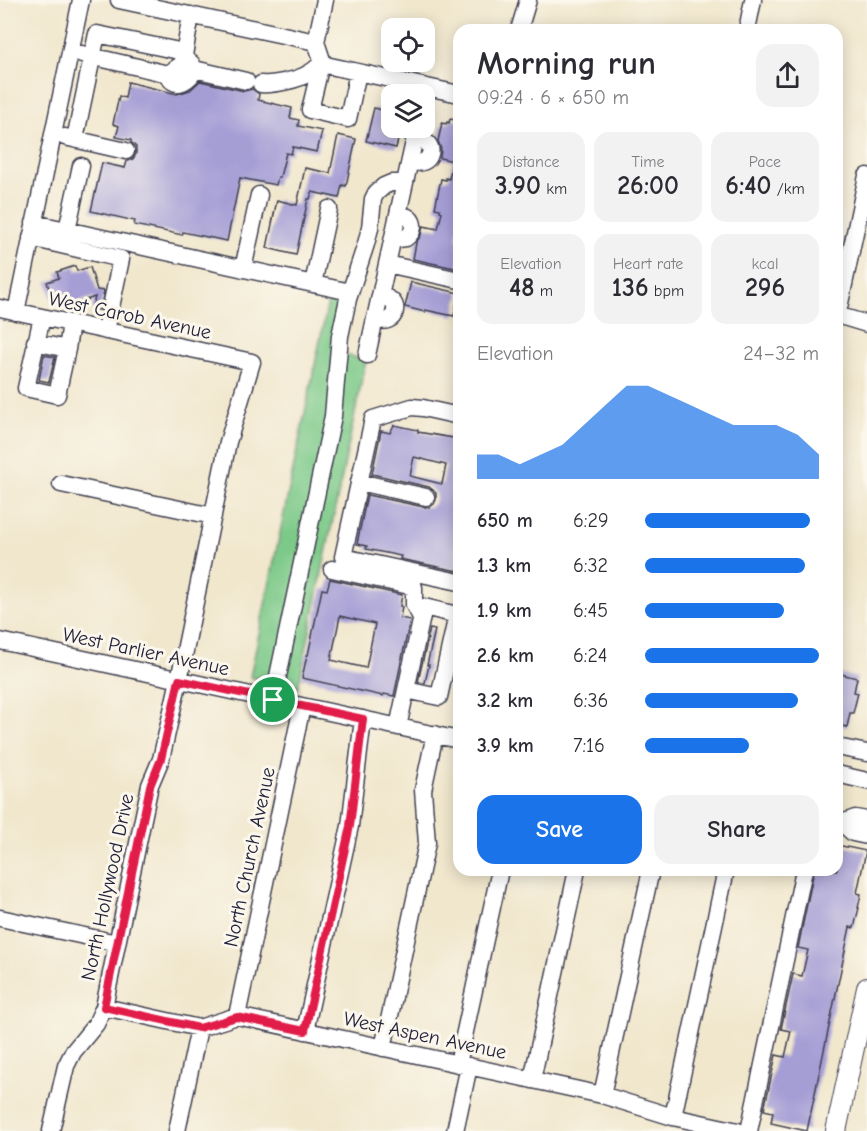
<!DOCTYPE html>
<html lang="en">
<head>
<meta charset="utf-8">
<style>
  :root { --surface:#fff; --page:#f2f2f3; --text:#2b2b33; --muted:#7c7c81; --accent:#1a73e8 }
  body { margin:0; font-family:"Comic Neue",sans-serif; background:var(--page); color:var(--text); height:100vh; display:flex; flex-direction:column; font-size:22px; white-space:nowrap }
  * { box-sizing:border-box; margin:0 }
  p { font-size:20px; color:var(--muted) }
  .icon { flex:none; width:33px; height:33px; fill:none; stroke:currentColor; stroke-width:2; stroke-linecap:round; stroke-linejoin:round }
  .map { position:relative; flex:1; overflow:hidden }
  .side { position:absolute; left:453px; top:24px; width:390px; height:852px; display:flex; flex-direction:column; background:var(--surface); border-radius:18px; box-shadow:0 3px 15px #0003 }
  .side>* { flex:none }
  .fabs { position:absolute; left:381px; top:18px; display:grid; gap:12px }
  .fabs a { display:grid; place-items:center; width:54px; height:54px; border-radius:12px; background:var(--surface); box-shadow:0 3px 15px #0003; font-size:30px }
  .pin { position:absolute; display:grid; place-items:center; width:51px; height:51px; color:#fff; margin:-26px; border:3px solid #fff; border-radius:50%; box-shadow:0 2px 6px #0007 }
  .round { display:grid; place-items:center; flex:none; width:63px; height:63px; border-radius:18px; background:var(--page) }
  .summary { display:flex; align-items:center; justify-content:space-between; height:102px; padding:0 24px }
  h1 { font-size:33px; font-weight:700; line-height:45px }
  .stats { display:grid; grid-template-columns:repeat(3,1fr); gap:9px; height:102px; padding:6px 24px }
  .stats div { display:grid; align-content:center; border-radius:15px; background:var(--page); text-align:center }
  .stats b { font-size:26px; font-weight:700 }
  .stats small { font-size:16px; font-weight:400 }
  .stats p { font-size:16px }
  .chart { height:168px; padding:12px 24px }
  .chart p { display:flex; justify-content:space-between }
  .chart svg { width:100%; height:108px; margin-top:6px; fill:var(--accent); opacity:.7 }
  .primary-button { display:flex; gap:12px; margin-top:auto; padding:12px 24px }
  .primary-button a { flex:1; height:69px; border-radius:18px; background:var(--accent); color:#fff; font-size:24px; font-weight:700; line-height:69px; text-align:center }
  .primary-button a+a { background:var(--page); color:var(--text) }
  ul { padding:0 24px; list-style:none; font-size:20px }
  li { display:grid; grid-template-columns:96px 72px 1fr; align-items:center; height:45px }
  li i { height:15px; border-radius:8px; background:var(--accent) }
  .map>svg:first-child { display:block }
  .green { fill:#7bc988; stroke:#4e7662; stroke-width:1.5 }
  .building { fill:#a59ed5; fill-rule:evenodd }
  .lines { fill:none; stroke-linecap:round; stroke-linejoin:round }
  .minor-casing { stroke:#414051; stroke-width:19 }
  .major-casing { stroke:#414051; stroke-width:22 }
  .minor { stroke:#fff; stroke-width:16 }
  .major { stroke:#fff; stroke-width:20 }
  .route-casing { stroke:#fff; stroke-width:12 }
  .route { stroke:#e11d48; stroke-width:8 }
  .labels { text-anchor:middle; stroke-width:6; stroke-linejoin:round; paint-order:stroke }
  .street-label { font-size:20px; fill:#22223b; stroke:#fbf7ec }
</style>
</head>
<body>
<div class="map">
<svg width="867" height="1131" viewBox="0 0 867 1131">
  <rect width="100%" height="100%" fill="#fbf7ec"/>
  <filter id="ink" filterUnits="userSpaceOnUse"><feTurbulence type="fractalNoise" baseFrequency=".0167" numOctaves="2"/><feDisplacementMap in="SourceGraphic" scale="12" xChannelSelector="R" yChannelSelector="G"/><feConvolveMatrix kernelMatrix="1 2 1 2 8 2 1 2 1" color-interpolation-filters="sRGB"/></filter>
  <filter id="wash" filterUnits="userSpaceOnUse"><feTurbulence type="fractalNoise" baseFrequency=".008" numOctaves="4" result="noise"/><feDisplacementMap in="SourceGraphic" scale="24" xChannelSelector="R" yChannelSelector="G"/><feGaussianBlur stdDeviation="1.35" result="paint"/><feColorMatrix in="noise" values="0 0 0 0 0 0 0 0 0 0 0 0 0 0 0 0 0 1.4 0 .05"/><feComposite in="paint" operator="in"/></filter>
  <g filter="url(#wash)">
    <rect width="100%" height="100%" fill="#f1e7cd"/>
    <!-- green -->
    <path class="green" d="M328,302l18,5 -8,46 28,7 -68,328 -48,-11z"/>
    <g id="blocks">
      <!-- building -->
      <path class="building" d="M200,81l44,10 8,-2 7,5 -1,6 34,8 -2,10 9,2 -1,6 24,5 -5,21 -24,-5 -2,7 -5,-1 -6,24h-2l-2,8 -36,-7 -13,63 -44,-9 -1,3 -48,-10 1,-4 -44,-10 11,-48 23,5 2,-7 6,-2 3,-5v-7l-5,-5v-2l-15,-3 3,-11 -6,-2 6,-28 6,2 3,-16 49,12 13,-4z
        M374,108l18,4v22l7,2 -3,12 -30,-7z
        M450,119l9,2v107l-2,11h2v30l-46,-10 3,-16 5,-8 2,-9 15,3 4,-17 -2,-1v-2l-5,-1 6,-29 5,1v-2l3,1 4,-18 -13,-3 1,-9 -3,-8 4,-18 4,1 1,-2 2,1z
        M338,135l18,4 -10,47 -4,-1 -3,13 -27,-6 -2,7h-2l-12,56 -29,-7 10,-48 20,5 8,-37 25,5z
        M75,266l2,5 13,-4 7,23 7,1 -4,19 -8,-1 3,-12 -28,9 -3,-11 -12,4 -5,-17 12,-4 -2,-6z
        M411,282l48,11 -5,23 -29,-6v2l-20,-5z
        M44,355l11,2 -6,25 -10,-2z
        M394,425l24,5v2l41,7 -1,132 -58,-12 1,-3 -35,-7 1,-3 -10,-2 10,-49 57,12h6l4,-3 2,-4v-7l-3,-3 -4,-3 -57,-13 9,-43 9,2zM414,457l32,8 -4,19 -32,-8z
        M330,579l72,16 -2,11 2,1 -2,11 10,2 -16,76 -10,-2 -1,2 -81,-18 5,-23h1l14,-66 5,1zM340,616l35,8 -9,44 -35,-8z
        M430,629l5,1 -8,35h2l-4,18 -7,-1z
        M837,673l20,5 -3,14 4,1 -5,20h-3l-3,14 -10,-2z
        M837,845l29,6 -9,42 4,1 -3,14h1l-5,20 -4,-1 -43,204 -36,-8 2,-11 -9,-2 12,-55 9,2 6,-26 -10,-2 12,-55 9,2 6,-26 -10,-2 16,-78h23z"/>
    </g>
  </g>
  <g filter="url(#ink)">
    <use href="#blocks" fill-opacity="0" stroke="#414051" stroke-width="1.5"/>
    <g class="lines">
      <defs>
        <path id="minor" d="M119,0l197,42
          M325,0l-9,42 6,18 -1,4 138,30
          M519,30l9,-30
          M747,30l6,-30
          M82,54l86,20
          M183,61h5l4,3 2,8c-7,10 -21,18 -26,2l14,-10 1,-3 8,-46
          M321,64l-11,46 38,9 10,-47
          M194,69l52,12
          M261,84c12,1 38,-4 48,-11 5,-2 8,-6 12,-9
          M65,137l61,14
          M75,139l22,-105 87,18
          M410,160c22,12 30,-22 5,-21
          M34,223l316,69
          M67,230l14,-64
          M393,237l5,2 8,-1c12,-9 8,-24 -8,-23
          M31,238l90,21 -15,72
          M387,264l72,16
          M243,269l16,-74
          M313,284l16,-75
          M0,308l252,54 -24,80 -49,238 -18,79 -11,26 -46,222 -8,17 -23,28 -7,14 -15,65
          M16,312l65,-312
          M837,315l30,9
          M42,317l-16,71 31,7 10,-46
          M837,317l30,-141
          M375,318c21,12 30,-21 5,-21
          M35,342l32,7 4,-26
          M367,355l50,-227
          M459,416l-36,-8 -11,-1 -39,12 -30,138 116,25
          M359,482l67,15
          M61,484l152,32
          M332,569l82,18v18l7,12
          M0,641l459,99
          M273,700l60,-284 7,-80 8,-37 18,-55 4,-16 3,-29 3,-6 8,-7 7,-3h14
          M398,727l8,-37 33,7 18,-82 -33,-8 -18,83
          M837,747l30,6
          M837,774l30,7
          M837,822l5,1 11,10 14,3
          M842,823l13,-5 12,2
          M0,918l117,25
          M104,1007l95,21 38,-12 365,79 71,22 65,14
          M237,1016l65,-310
          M305,1031l45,-205 13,-107
          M383,1048l44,-205 -4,-53 12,-56
          M458,1064l42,-194
          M532,1080l45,-210
          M602,1095l49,-225
          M673,1117l53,-247
          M177,1131l22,-103
          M455,1131l14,-65
          M749,1131l55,-261"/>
        <path id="major" d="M836,1131l31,-143"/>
      </defs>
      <!-- minor casing -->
      <use href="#minor" class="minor-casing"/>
      <!-- major casing -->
      <use href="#major" class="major-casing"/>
      <!-- minor -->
      <use href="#minor" class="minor"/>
      <!-- major -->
      <use href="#major" class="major"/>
    </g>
  </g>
  <g class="lines" filter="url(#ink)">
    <defs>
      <path id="route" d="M179,680l184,39 -13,107 -45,205 -68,-14 -38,11 -95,-21 46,-221 11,-27z"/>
    </defs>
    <!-- route casing -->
    <use href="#route" class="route-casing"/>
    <!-- route -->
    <use href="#route" class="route"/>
  </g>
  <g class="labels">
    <!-- street labels -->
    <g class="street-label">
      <text transform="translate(130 315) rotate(12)" y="7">West Carob Avenue</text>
      <text transform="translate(146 651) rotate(12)" y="7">West Parlier Avenue</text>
      <text transform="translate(249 857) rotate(-78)" y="7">North Church Avenue</text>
      <text transform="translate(107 887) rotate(-78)" y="7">North Hollywood Drive</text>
      <text transform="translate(425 1035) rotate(12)" y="7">West Aspen Avenue</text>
    </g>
  </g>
</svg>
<div class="fabs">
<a><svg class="icon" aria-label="locate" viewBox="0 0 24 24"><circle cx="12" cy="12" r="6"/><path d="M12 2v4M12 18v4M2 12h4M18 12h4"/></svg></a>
<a><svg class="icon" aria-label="layers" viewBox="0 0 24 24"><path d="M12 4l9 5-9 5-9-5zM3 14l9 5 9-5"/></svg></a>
</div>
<div class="pin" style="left:273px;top:700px;background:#1e9e55"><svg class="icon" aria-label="arrive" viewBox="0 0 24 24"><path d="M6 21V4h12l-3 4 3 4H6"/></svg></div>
<section class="side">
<div class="summary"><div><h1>Morning run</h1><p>09:24 · 6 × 650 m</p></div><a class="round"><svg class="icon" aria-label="share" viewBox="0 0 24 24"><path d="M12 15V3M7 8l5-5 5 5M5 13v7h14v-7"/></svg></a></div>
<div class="stats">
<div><p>Distance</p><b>3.90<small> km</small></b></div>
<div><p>Time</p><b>26:00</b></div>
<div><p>Pace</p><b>6:40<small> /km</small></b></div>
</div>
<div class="stats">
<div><p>Elevation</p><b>48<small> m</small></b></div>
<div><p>Heart rate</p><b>136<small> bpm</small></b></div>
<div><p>kcal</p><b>296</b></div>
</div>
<div class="chart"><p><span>Elevation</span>24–32 m</p>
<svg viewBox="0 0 160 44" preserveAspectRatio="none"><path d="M0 44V34L10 34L20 38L30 34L40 30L50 22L60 14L70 6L80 6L90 10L100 14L110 18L120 22L130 22L140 22L150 26L160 34V44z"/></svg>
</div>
<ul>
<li><b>650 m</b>6:29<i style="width:95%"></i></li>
<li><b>1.3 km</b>6:32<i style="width:92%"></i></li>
<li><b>1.9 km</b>6:45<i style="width:80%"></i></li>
<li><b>2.6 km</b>6:24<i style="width:100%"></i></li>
<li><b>3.2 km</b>6:36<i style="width:88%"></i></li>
<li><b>3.9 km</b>7:16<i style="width:60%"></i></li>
</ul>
<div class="primary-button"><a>Save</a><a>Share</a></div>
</section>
</div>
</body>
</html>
